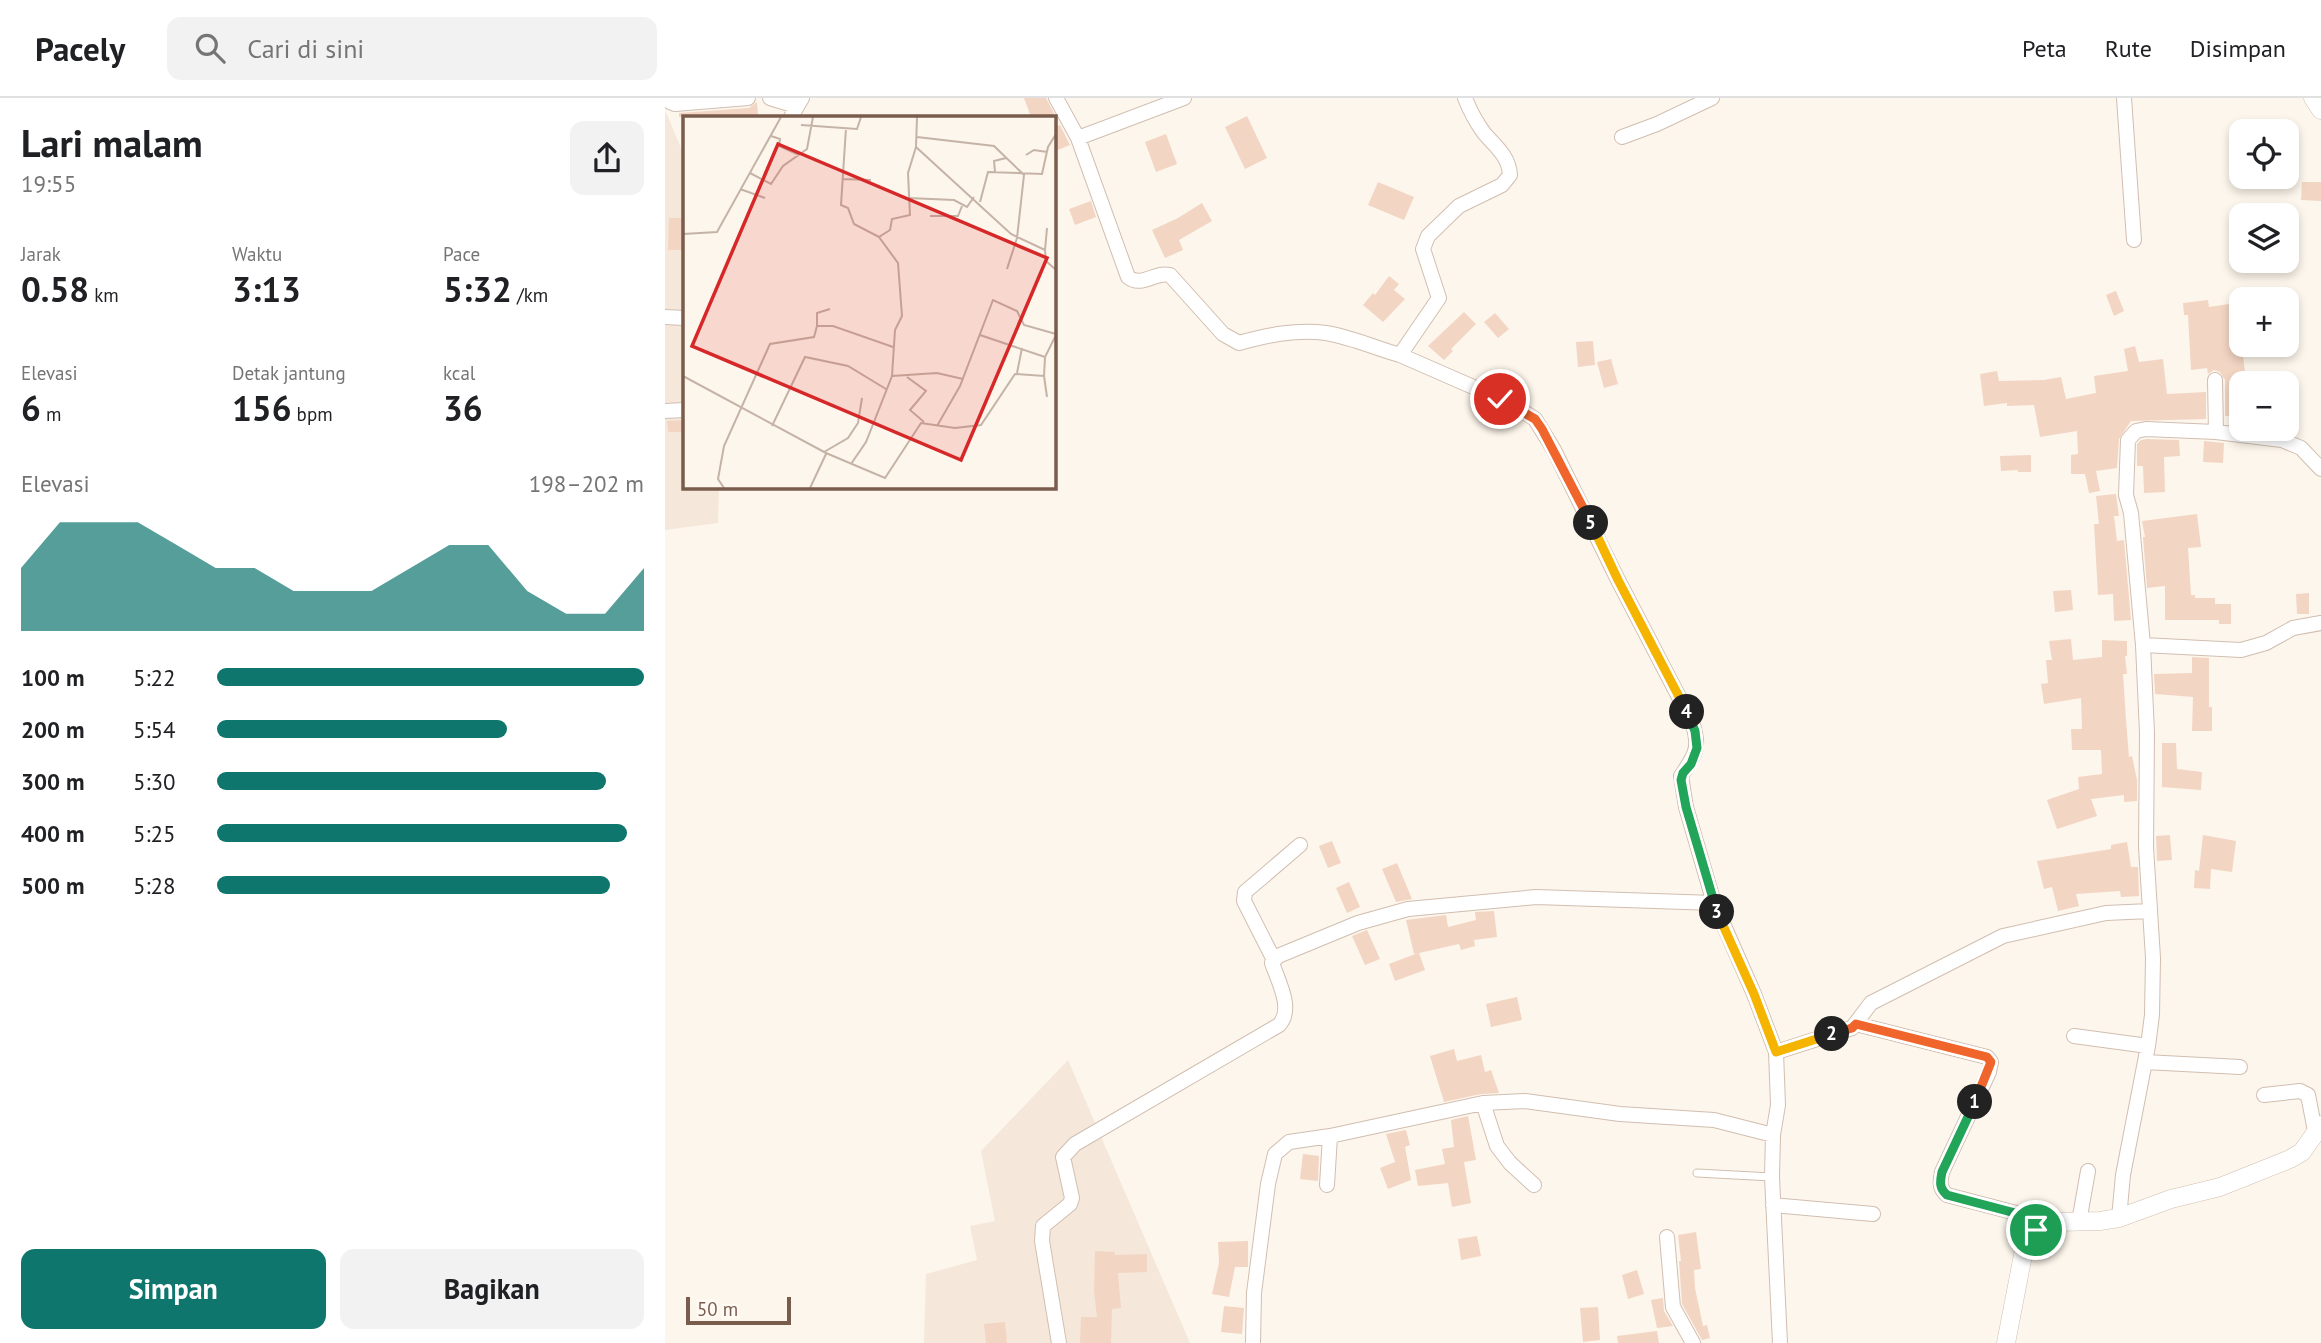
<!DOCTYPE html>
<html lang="id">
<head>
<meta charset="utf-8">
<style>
  :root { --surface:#fff; --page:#f2f2f2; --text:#202124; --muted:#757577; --line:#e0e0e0; --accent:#0f766e }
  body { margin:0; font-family:"PT Sans",sans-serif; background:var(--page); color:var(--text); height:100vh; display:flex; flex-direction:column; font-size:26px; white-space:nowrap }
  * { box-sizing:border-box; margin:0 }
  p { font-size:23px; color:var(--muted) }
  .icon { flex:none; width:38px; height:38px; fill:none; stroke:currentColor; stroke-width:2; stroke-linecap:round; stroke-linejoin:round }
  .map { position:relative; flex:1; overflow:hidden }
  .panel { display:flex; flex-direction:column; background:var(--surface); width:665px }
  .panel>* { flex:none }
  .controls { position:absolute; left:1564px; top:21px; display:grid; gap:14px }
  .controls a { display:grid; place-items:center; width:70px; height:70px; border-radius:14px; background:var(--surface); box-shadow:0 4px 10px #0003; font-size:35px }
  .scale { position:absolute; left:21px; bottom:18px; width:105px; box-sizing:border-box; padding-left:7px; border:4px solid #7a5c4d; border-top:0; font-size:19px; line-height:24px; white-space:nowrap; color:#7a5c4d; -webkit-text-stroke:5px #fffaf3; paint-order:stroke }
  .pin { position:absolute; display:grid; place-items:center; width:60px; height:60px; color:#fff; margin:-30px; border:4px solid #fff; border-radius:50%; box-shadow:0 2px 7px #0007 }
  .km { position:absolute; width:35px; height:35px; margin:-18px; border-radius:50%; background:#222; color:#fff; font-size:19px; line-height:35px; text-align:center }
  .round { display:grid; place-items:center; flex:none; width:74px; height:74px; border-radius:14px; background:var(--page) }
  .overview { display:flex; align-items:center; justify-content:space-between; height:119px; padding:0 21px }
  h1 { font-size:38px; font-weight:700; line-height:52px }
  .stats { display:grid; grid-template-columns:repeat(3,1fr); gap:10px; height:119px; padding:7px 21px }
  .stats div { display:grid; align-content:center }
  .stats b { font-size:35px; font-weight:700 }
  .stats small { font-size:19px; font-weight:400 }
  .stats p { font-size:19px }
  .chart { height:196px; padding:14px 21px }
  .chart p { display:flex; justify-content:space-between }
  .chart svg { width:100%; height:126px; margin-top:7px; fill:var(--accent); opacity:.7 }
  .action { display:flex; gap:14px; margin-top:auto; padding:14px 21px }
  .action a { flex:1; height:80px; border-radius:14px; background:var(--accent); color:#fff; font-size:28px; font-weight:700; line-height:80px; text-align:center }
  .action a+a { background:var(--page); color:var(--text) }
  ul { padding:0 21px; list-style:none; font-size:23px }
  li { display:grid; grid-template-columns:112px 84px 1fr; align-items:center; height:52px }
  li i { height:18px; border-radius:9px; background:var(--accent) }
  header { display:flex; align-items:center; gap:42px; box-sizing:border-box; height:98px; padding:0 35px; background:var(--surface); border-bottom:2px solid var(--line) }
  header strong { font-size:33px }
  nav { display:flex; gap:38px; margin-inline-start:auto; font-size:24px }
  .search { width:490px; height:63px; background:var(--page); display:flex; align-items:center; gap:18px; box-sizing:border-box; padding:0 24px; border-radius:14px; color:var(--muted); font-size:26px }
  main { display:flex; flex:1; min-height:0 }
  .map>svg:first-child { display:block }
  .residential { fill:#f5e8da }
  .building { fill:#f3d5c3 }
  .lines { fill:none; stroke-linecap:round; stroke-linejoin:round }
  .service-casing { stroke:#d1beb0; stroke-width:9 }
  .minor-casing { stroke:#d1beb0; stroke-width:16 }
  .tertiary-casing { stroke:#d1beb0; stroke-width:19 }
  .service { stroke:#fff; stroke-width:7 }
  .minor { stroke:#fff; stroke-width:14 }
  .tertiary { stroke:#fff; stroke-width:18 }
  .split-1-casing { stroke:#fff; stroke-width:14 }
  .split-2-casing { stroke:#fff; stroke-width:14 }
  .split-3-casing { stroke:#fff; stroke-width:14 }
  .split-4-casing { stroke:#fff; stroke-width:14 }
  .split-5-casing { stroke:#fff; stroke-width:14 }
  .split-6-casing { stroke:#fff; stroke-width:14 }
  .split-1 { stroke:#22a559; stroke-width:9 }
  .split-2 { stroke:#f0652b; stroke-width:9 }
  .split-3 { stroke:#f5b400; stroke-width:9 }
  .split-4 { stroke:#22a559; stroke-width:9 }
  .split-5 { stroke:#f5b400; stroke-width:9 }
  .split-6 { stroke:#f0652b; stroke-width:9 }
  .inset-road { fill:none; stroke:#c5b3a7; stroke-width:2 }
  .view { fill:#d62828; fill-opacity:0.15; stroke:#d62828; stroke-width:3.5 }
  .inset-edge { fill:none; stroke:#7a5c4d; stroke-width:3.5 }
</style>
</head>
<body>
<header>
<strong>Pacely</strong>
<div class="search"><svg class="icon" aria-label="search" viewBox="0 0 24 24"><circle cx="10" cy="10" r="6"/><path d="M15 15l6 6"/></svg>Cari di sini</div>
<nav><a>Peta</a><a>Rute</a><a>Disimpan</a></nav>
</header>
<main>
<section class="panel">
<div class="overview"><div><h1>Lari malam</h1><p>19:55</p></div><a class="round"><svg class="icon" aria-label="share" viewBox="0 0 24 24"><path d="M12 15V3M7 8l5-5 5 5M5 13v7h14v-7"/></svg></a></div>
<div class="stats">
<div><p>Jarak</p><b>0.58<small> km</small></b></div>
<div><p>Waktu</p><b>3:13</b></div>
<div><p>Pace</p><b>5:32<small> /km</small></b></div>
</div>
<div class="stats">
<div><p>Elevasi</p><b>6<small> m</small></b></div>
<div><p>Detak jantung</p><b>156<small> bpm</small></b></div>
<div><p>kcal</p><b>36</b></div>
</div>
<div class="chart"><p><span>Elevasi</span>198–202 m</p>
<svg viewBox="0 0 160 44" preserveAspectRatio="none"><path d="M0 44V22L10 6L20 6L30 6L40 14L50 22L60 22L70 30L80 30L90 30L100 22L110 14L120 14L130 30L140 38L150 38L160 22V44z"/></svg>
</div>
<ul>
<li><b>100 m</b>5:22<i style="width:100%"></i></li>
<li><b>200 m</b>5:54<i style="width:68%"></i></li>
<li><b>300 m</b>5:30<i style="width:91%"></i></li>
<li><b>400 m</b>5:25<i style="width:96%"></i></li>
<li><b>500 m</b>5:28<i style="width:92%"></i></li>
</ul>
<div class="action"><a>Simpan</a><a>Bagikan</a></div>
</section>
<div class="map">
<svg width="1656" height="1245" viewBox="0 0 1656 1245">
  <rect width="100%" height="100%" fill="#fdf6ec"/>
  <!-- residential -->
  <path class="residential" d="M0,12l19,45v331l35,1 -1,36 -53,7z
    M403,962l122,283h-266l2,-69 51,-14 -7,-34 25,-5 -14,-70z"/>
  <!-- building -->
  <path class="building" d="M359,0h22l10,19h-25z
    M92,4l1,14 -79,1v-4l70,-5z
    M582,18l20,42 -22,11 -20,-42z
    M395,27l10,20 -17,7v-24z
    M501,36l11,30 -21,8 -11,-30z
    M713,84l36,15 -10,23 -36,-15z
    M1637,84h19v19l-20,-1z
    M426,103l5,16 -21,8 -6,-16z
    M537,105l10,18 -33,19 4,10 -18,8 -13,-28 26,-12z
    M4,120h15v32h-16z
    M724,178l10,8 -5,6 11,9 -22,23 -20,-17 10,-12 2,2z
    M1451,193l8,20 -10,5 -8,-21z
    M1543,202l1,7 33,-5v43l4,38h-4v33h-17v-36l-5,-8 -6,-2 -6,4 -1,-6 -16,2 -3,-55h-4l-1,-12z
    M799,214l12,12 -25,25 2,2 -9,9 -16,-14z
    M830,215l14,16 -11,9 -14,-16z
    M928,243l2,24 -17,2 -2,-25z
    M1470,248l4,16 24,-3 4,35 39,-2v27l-75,2 -12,18 -2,29 -21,3 4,20 -11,2 -4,-19h-14v-19l7,-1 -1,-23 -37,6 -6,-32 -27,1v-3l-23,3 -4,-32 17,-3 2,10 45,-1 17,-3 5,22 30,-6 -2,-17 34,-5 -4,-22z
    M946,261l7,25 -14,4 -7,-26z
    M19,322v12h-16l-1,-11z
    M1482,341l32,1 1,16 -16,1 1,35 -21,1 -1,-27h-6v-22l4,-4z
    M1539,343l20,2 -1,20 -20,-1z
    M1366,357v17h-13v-2l-17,1 -1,-15z
    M1451,396l3,22h-5l3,25 7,-1 7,80 -17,1 -1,-27 -15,1 -4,-71h5l-3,-28z
    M1532,416l4,33 -13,1 3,47h4v3h20v6h16v20h-12v-4h-54v-34l-18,2 -4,-51h2l-3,-16z
    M1406,492l2,20 -18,2 -2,-21z
    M1644,495v21h-12l-1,-20z
    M1406,541l2,21 29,-3v-17l25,1v15h-2l2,18h-4l3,46 3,37 3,-1 5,24v21l-13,1v-7l-33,4 6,17 -40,13 -10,-29 32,-11 -1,-12 24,-3 -1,-24h-29l-1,-21h11l-1,-31 -37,6 -3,-20 7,-1 -2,-23h6l-3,-19z
    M1527,559l17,1v49h3v24h-20l1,-34 -38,-3 -1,-20 38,-1z
    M1497,645h14l1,26 25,3 -1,18 -39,-3z
    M1505,737l2,25 -15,1 -1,-25z
    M1538,737l33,6 -4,31 -21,-3 -1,20 -16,-1 1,-18 4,1z
    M667,743l9,22 -13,5 -9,-22z
    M1462,744l4,25h7l1,29 -18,1 -1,-6 -44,3 3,12 -21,5 -6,-24 -8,2 -7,-28 74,-12v-4z
    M732,765l15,36 -16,3 -14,-33z
    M684,784l11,25 -13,6 -11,-25z
    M829,813l3,26 -23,3 1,6 -14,4 -2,-6 -40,9 6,17 -30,11 -6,-17 29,-11 -4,1 -8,-34 40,-5 2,12 28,-7 -1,-8z
    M702,832l13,29 -15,6 -13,-29z
    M852,899l5,23 -31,7 -5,-23z
    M789,951l3,12 24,-6 4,17 6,-2 8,23 -18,1 -37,8 -14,-46z
    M803,1018l8,44 -12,2 7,41 -19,4 -4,-24 -30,3 -3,-16 30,-6 -3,-15 12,-2 -3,-27z
    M741,1032l4,15 -5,2 6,33 -23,9 -8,-21 15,-6 -9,-28z
    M638,1056l16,2 -1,25 -18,-2z
    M1031,1134l5,37 -7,1 1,18 8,38 4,-1 3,13 -8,2 -20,-36 -3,-43h2l-3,-26z
    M812,1138l4,20 -20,4 -3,-21z
    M583,1143v26h-13l-6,30 -17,-3 7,-31 -1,-21z
    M430,1153l20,1v3l32,-1v18l-29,1 3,35 -9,1 -1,34h-31l1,-26h16l-3,-26z
    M972,1172l7,24 -16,5 -6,-24z
    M998,1200l1,13 9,15 -16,2 -6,-28z
    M559,1208l20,2 -2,26 -21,-2z
    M933,1209l2,33 -17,2 -3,-34z
    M340,1224l2,21h-21l-2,-19z
    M992,1233l2,12h-41l-1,-7z"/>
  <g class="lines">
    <defs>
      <path id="service" d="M1032,1075l75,4"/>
      <path id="minor" d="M4,0l1,4 5,2 73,-6
        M105,0l26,8
        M391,0l22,40 50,139c14,11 27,-6 42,-2l53,59 16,9c29,-8 57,-14 87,-10 25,4 49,15 74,22
        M800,0c5,13 11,24 19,35 11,13 25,23 26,42l-8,10 -43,21 -31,30 -5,13 16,49 -39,57 87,38 26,12 22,14 19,31 64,130 74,142c9,26 3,33 -11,54l5,31 28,96 40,91 22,58 2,53 -5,30 -1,42 8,166
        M1459,0l10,142
        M126,19l11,-19
        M957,39l35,-13 55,-26
        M413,40l106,-40
        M0,219l19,1
        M1550,282l1,52
        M0,313l19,-1
        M1478,547l98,5 25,-7 27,-15 28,-5
        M609,862l-30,-59 1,-9 55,-47
        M1191,926l131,33 4,5 -2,10 -47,100c-2,10 -3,16 5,23l73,19 22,12
        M1409,938l74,10
        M1111,954l76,-24 19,-25 132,-67 103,-23 44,-2
        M1480,964l95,5
        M1599,997l36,-4 8,4 7,36
        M818,1005l14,43 13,17 24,22
        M662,1087l3,-49
        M1108,1107l100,9
        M1454,1120l4,-43 25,-129 4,-31 1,-57 -7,-111 1,-114 -4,-88 -12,-132 -5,-18 2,-55 8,-9 10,-2 70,3 66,8 19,8 20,21
        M1414,1124l9,-51
        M1002,1139l6,70 20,36
        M394,1245l-17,-102 1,-15 27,-22 2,-6 -9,-41 12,-13 204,-119c15,-16 -1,-44 -7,-62l6,-7 80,-33 50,-14 128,-12 178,6
        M588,1245l1,-50 14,-109 7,-30 14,-12 41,-6 153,-33 42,-2 95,13 94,6 59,15"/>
      <path id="tertiary" d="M1648,0l8,12
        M1341,1245l17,-88 5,-15 8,-10 6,-4 15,-4 43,-1 19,-3 52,-19 49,-12 70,-28 12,-7 19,-27"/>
    </defs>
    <!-- service casing -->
    <use href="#service" class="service-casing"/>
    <!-- minor casing -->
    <use href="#minor" class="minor-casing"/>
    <!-- tertiary casing -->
    <use href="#tertiary" class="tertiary-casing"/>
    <!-- service -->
    <use href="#service" class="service"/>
    <!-- minor -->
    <use href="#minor" class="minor"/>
    <!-- tertiary -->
    <use href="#tertiary" class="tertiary"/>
  </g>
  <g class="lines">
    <defs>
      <path id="split-1" d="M1310,1004l-33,70c-2,10 -3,16 5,23l72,19 23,12 -6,4"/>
      <path id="split-2" d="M1167,936l20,-6 4,-4 131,33 4,5 -16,40"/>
      <path id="split-3" d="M1052,814l37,82 22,58 56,-18"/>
      <path id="split-4" d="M1022,614l8,19 2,17 -6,16 -8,9 -2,7 5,27 31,105"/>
      <path id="split-5" d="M926,425l27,57 69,132"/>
      <path id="split-6" d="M835,301l35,20 7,10 49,94"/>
    </defs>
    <!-- split-1 casing -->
    <use href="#split-1" class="split-1-casing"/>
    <!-- split-2 casing -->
    <use href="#split-2" class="split-2-casing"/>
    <!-- split-3 casing -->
    <use href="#split-3" class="split-3-casing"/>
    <!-- split-4 casing -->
    <use href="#split-4" class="split-4-casing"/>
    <!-- split-5 casing -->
    <use href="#split-5" class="split-5-casing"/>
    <!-- split-6 casing -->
    <use href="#split-6" class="split-6-casing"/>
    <!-- split-1 -->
    <use href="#split-1" class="split-1"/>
    <!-- split-2 -->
    <use href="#split-2" class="split-2"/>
    <!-- split-3 -->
    <use href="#split-3" class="split-3"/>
    <!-- split-4 -->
    <use href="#split-4" class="split-4"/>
    <!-- split-5 -->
    <use href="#split-5" class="split-5"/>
    <!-- split-6 -->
    <use href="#split-6" class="split-6"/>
  </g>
  <!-- overview -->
  <g transform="translate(18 18)">
    <rect width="373" height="373" fill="#fdf6ec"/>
    <path class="inset-road" d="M234,1l-1,30 95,87 34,16 1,11 10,9M118,9l56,4 4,-12M163,12l-5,77 7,3 6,16 25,13M88,20l9,3 -1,7 20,9M234,21l77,9 30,29 -7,63 -10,31M343,39l8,-5 13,2M312,56l-1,-11 12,-3M67,57l21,11 12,-18 24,-17 6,-32M159,63l29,1M57,73l25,9M225,82l46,2 13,7 7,-10M297,86l8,-30 54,2 6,-27 8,-13M247,100h28l4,-10M0,118l34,-2 64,-115M362,134l2,-22M134,210v-13l13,-4M297,219l65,22M334,257l5,-25M0,260l143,77 59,25 36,-55 34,5 26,-3 34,-51 29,2 1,-19 11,-22M209,260l45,-3 26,6M361,260l3,21M224,261l19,14 -16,19 14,12M89,310l33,-69 43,9 38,23M254,310l23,-40 33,-86 24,11 7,14 32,9M141,336l24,-14 10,-15 4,-25M168,348l15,-22 26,-66 3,-46 7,-14 -4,-53 -19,-26 11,-7 2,-11 18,-4 -2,-42 8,-26M41,372l-6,-9 6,-33 46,-102 44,-7 3,-11h16l60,21M127,372l16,-34"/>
    <path class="view" d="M95,28l269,114 -86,202 -269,-114z"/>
    <rect width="373" height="373" class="inset-edge"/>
  </g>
</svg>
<div class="controls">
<a><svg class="icon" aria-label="locate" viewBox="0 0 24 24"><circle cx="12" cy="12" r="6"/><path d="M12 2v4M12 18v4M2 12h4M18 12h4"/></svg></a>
<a><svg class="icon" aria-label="layers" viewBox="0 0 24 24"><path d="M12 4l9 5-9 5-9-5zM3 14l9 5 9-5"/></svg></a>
<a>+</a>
<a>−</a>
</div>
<div class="scale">50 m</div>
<div class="pin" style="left:1371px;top:1132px;background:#1e9e55"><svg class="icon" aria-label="arrive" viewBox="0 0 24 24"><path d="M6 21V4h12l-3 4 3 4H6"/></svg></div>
<div class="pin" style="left:835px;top:301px;background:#d93025"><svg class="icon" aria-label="check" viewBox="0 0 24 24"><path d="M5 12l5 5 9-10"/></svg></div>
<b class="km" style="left:1310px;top:1004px">1</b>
<b class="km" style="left:1167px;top:936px">2</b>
<b class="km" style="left:1052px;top:814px">3</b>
<b class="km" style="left:1022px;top:614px">4</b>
<b class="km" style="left:926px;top:425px">5</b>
</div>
</main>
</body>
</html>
